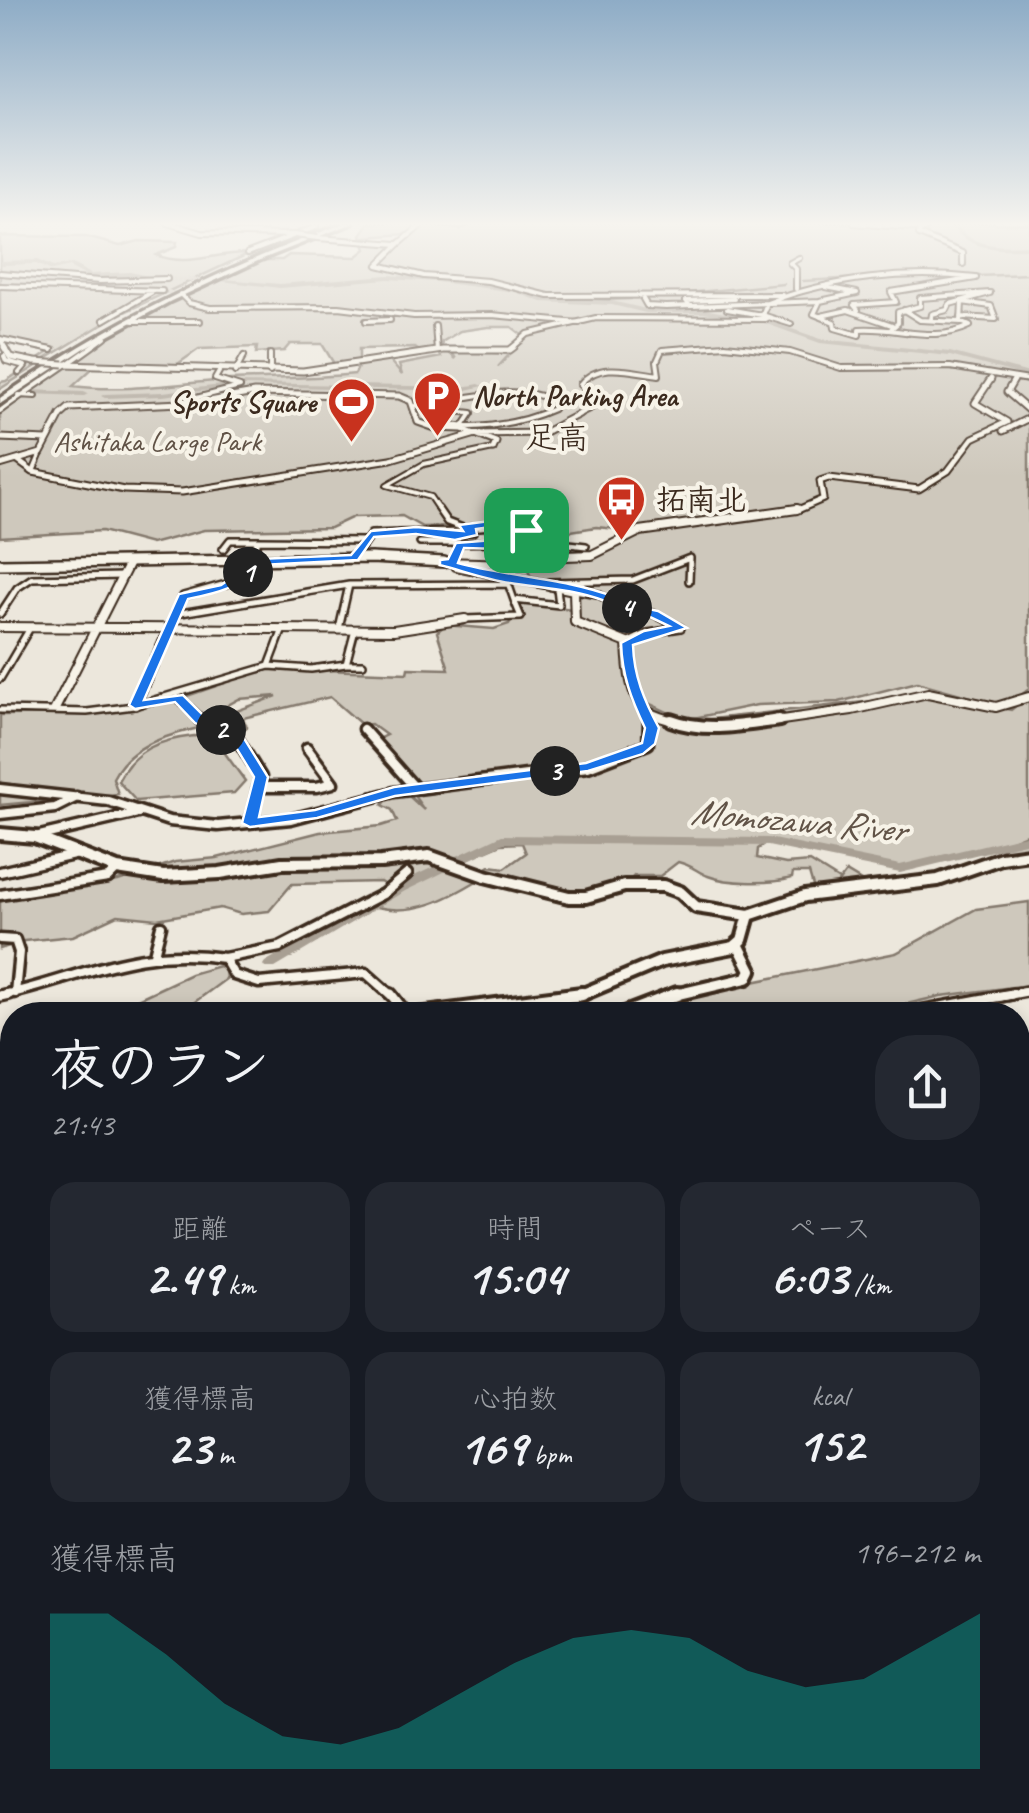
<!DOCTYPE html>
<html lang="ja">
<head>
<meta charset="utf-8">
<style>
  :root { --surface:#171b24; --page:#242831; --text:#f1f3f6; --muted:#9ea1a6; --accent:#0f766e }
  body { margin:0; font-family:Caveat,"Klee One",sans-serif; background:var(--page); color:var(--text); height:100vh; display:flex; flex-direction:column; font-size:38px; white-space:nowrap }
  * { box-sizing:border-box; margin:0 }
  p { font-size:32px; color:var(--muted) }
  .icon { flex:none; width:55px; height:55px; fill:none; stroke:currentColor; stroke-width:2; stroke-linecap:round; stroke-linejoin:round }
  .map { position:relative; flex:1; overflow:hidden }
  .details { position:absolute; left:0px; top:1002px; width:1030px; height:812px; display:flex; flex-direction:column; background:var(--surface); border-radius:40px 40px 0 0; box-shadow:0 5px 15px #0003 }
  .details>* { flex:none }
  .pin { position:absolute; display:grid; place-items:center; width:85px; height:85px; color:#fff; margin:-42px; border-radius:20px; box-shadow:0 5px 15px #0006 }
  .km { position:absolute; width:50px; height:50px; margin:-25px; border-radius:50%; background:#222; color:#fff; font-size:28px; line-height:50px; text-align:center }
  .round { display:grid; place-items:center; flex:none; width:105px; height:105px; border-radius:40px; background:var(--page) }
  .overview { display:flex; align-items:center; justify-content:space-between; height:170px; padding:0 50px }
  h1 { font-size:55px; font-weight:600; line-height:75px }
  .stats { display:grid; grid-template-columns:repeat(3,1fr); gap:15px; height:170px; padding:10px 50px }
  .stats div { display:grid; align-content:center; border-radius:25px; background:var(--page); text-align:center }
  .stats b { font-size:50px; font-weight:600 }
  .stats small { font-size:28px; font-weight:400 }
  .stats p { font-size:28px }
  .chart { height:280px; padding:20px 50px }
  .chart p { display:flex; justify-content:space-between }
  .chart svg { width:100%; height:180px; margin-top:10px; fill:var(--accent); opacity:.7 }
  .map>svg:first-child { display:block }
  .green { fill:#cec8bc; stroke:#84796d; stroke-width:2.5; fill-rule:evenodd }
  .lines { fill:none; stroke-linecap:round; stroke-linejoin:round }
  .stream { stroke:#7c7064; stroke-width:2.5 }
  .river { fill:#a89f93; fill-rule:evenodd }
  .minor-tunnel { stroke:#c9c1b6; stroke-width:4; stroke-dasharray:4 1; stroke-linecap:butt }
  .minor-far4-casing { stroke:#3b2a1e; stroke-width:8 }
  .minor-far3-casing { stroke:#3b2a1e; stroke-width:10 }
  .minor-far2-casing { stroke:#3b2a1e; stroke-width:15 }
  .minor-far1-casing { stroke:#3b2a1e; stroke-width:16 }
  .minor-casing { stroke:#3b2a1e; stroke-width:20 }
  .tertiary-far5-casing { stroke:#3b2a1e; stroke-width:8 }
  .tertiary-far4-casing { stroke:#3b2a1e; stroke-width:9 }
  .tertiary-far3-casing { stroke:#3b2a1e; stroke-width:12 }
  .tertiary-far2-casing { stroke:#3b2a1e; stroke-width:18 }
  .tertiary-far1-casing { stroke:#3b2a1e; stroke-width:20 }
  .tertiary-casing { stroke:#3b2a1e; stroke-width:24 }
  .secondary-casing { stroke:#3b2a1e; stroke-width:14 }
  .motorway-casing { stroke:#3b2a1e; stroke-width:7 }
  .minor-far4 { stroke:#f7f3e8; stroke-width:4 }
  .minor-far3 { stroke:#f7f3e8; stroke-width:5 }
  .minor-far2 { stroke:#f7f3e8; stroke-width:8 }
  .minor-far1 { stroke:#f7f3e8; stroke-width:9 }
  .minor { stroke:#f7f3e8; stroke-width:12 }
  .tertiary-far5 { stroke:#f7f3e8; stroke-width:4 }
  .tertiary-far4 { stroke:#f7f3e8; stroke-width:5 }
  .tertiary-far3 { stroke:#f7f3e8; stroke-width:8 }
  .tertiary-far2 { stroke:#f7f3e8; stroke-width:10 }
  .tertiary-far1 { stroke:#f7f3e8; stroke-width:12 }
  .tertiary { stroke:#f7f3e8; stroke-width:16 }
  .secondary { stroke:#f7f3e8; stroke-width:9 }
  .motorway { fill:#f7f3e8; fill-rule:evenodd }
  .tertiary-bridge-far1-casing { stroke:#3b2a1e; stroke-width:8; stroke-linecap:butt }
  .tertiary-bridge-casing { stroke:#3b2a1e; stroke-width:9; stroke-linecap:butt }
  .tertiary-bridge-far1 { stroke:#f7f3e8; stroke-width:4 }
  .tertiary-bridge { stroke:#f7f3e8; stroke-width:5 }
  .route { fill:#1a73e8; stroke:#fff; stroke-width:2.5; fill-rule:evenodd }
  .labels { text-anchor:middle; stroke-width:8; stroke-linejoin:round; paint-order:stroke }
  .far-poi-label { font-size:30px; font-weight:bold; fill:#3b2a1e; stroke:#f7f3e8; text-anchor:start }
  .far-park-label { font-size:30px; fill:#605246; stroke:#f7f3e8 }
  .far-quarter-label { font-size:32px; fill:#3b2a1e; stroke:#f7f3e8 }
  .water-label { font-size:38px; font-style:italic; fill:#615347; stroke:#f7f3e8 }
</style>
</head>
<body>
<div class="map">
<svg width="1029" height="1813" viewBox="0 0 1029 1813">
  <rect width="100%" height="100%" fill="#ece7dc"/>
  <filter id="ink" filterUnits="userSpaceOnUse"><feTurbulence type="fractalNoise" baseFrequency=".01" numOctaves="2"/><feDisplacementMap in="SourceGraphic" scale="20" xChannelSelector="R" yChannelSelector="G"/><feConvolveMatrix kernelMatrix="1 2 1 2 8 2 1 2 1" color-interpolation-filters="sRGB"/></filter>
  <g filter="url(#ink)">
    <!-- green -->
    <path class="green" d="M369,223h55l-18,11 -41,3 2,5 33,2 26,-21h603v157l-13,1 13,2v306l-17,13 -19,1 -76,-21 -78,20 -82,3 -73,15 -38,-18h-8l46,20 252,-28 75,16 18,-15v138l-32,13 32,-7v13l-20,2 -14,-9 -85,24 -142,-27 -10,7 -1,9 29,6 24,-2 29,18 -1,3 8,-11 15,9 -7,6 -39,6 -6,-20h-16l-1,5c-20,6 -64,6 -84,-2 -11,-4 -16,-11 -30,-14l-18,14h-26l-6,6 -52,15 -97,-24 11,-7 15,2 21,-15 -4,-10 -21,1 -49,21 28,14c-33,20 -64,37 -104,28l12,-20 -8,-5 -88,2 -23,27 -28,3 -21,-6 -63,11 -39,-4 -45,21 -49,5 -24,8v-49l118,-19 57,-19 42,-4 103,-26 61,-6 16,-5 -5,-11 -9,-5 5,-7 20,-3 16,15 -14,-20 7,-2 -43,-47 12,-6 -15,-11 -9,1 -32,-28 -87,21 4,9 -8,7 -24,-15 62,-23 -38,3 -33,18 -22,-20 84,-29 139,5 1,-5 41,1 -12,-37 8,-7 49,4 15,-5 11,-22 52,7 3,-17 -43,-14 -4,-7 7,-9c40,-1 60,-3 92,-27l1,-5 -32,-3 -50,8 -40,-10 -84,2 -20,-11 -49,1 -23,11 -126,2 -53,14 -49,-13 -102,6v-131l55,-41 -14,-2 -41,26v-7l6,-1 49,-33 -55,-11v-63l19,-1 -19,-1v-36l86,1 34,9 19,-5 38,1 -1,5 -20,8c32,13 62,-4 94,-2l-134,63 -72,44 13,3 133,-75 67,-28h25l7,-5 67,2 10,-8 -5,-14zM488,327h24l13,10 -27,30 12,-13 -59,-4 5,9 -8,-7h-9l2,5 -42,8 3,10 -13,-15 -30,5 -4,9c-47,5 -94,4 -141,7 -46,4 -95,11 -141,5l24,-22 75,4 27,-19 58,-2 -1,6 28,-2 6,-7h32l14,23 23,-4v-14l56,-1 6,4 20,-3 1,-7 18,-11z
      M176,701l27,26c-35,8 -73,17 -90,51l5,16 -118,11v-90l89,-1z
      M194,736l20,2 31,43 -11,12 -98,8 -18,-20c16,-32 41,-41 76,-45z
      M1029,902v83l-88,11 -82,19h-270l307,-62 80,-44z
      M219,966l6,4 1,9 -49,36h-74l88,-41z
      M1029,1117v221l-11,13v-230z
      M12,1155v100l-12,5v-101z
      M1029,1401v412h-531l31,-11h489v-397z
      M0,1510h12v169l-12,-3z"/>
    <g class="lines">
      <!-- stream -->
      <path class="stream" d="M977,276l52,-2
        M927,277h10
        M803,281l55,-3
        M676,294l108,-10
        M584,301l47,-2"/>
      <!-- river -->
      <path class="river" d="M949,223h6c17,26 46,23 74,22v4c-31,1 -61,2 -80,-26z
        M37,260l16,7 19,-3 19,10 39,-2 35,8 -3,2 -32,-6 -40,2 -21,-11 -17,4 -16,-7 -36,1v-4z
        M388,275l49,3 79,10 27,10 69,3 34,8h58l57,11 -3,2 -54,-9h-58l-34,-8 -70,-3 -27,-10 -78,-10 -49,-3 -108,9 -59,-7 3,-2 56,5z
        M766,320l55,19 129,13 79,21v4l-79,-21 -130,-13 -56,-20z
        M238,383l225,4 16,-3 4,2 -20,5 -222,-5 -78,10 -58,2 -4,-2 4,-2 58,-2z
        M28,390l56,2 4,2 -4,2 -53,-2h-3z
        M1029,834v8l-129,31 -132,-27 -264,-3 -99,48 -130,77h-10l-2,-3 2,-3 130,-77 107,-50 266,3 132,27z
        M1029,1680v24l-11,2v-24z
        M659,1802h28l-5,11h-28z"/>
      <!-- minor-tunnel -->
      <path class="minor-tunnel" d="M167,279l47,2
        M162,291l18,3"/>
      <defs>
        <path id="minor-far4" d="M426,223l34,3 8,-3
          M854,223l72,6 -6,1 -1,5 44,18v11
          M399,244l25,-21
          M248,253l68,-26
          M0,273l100,8 67,-2
          M0,286l162,5
          M796,289v-20l-6,-6 9,-5
          M180,294l9,9 21,5 129,-1 75,9 78,-1 87,8
          M643,299l4,7 19,1 154,-6 37,-8 -31,-6
          M820,301l-6,13 20,8 1,6 24,7v-6c38,-3 75,15 111,-3l-9,-4 1,-20
          M690,306l-4,-5 48,-2
          M727,309l35,6
          M858,310l-4,-5 42,-3 -5,-10
          M904,310l16,10 41,2
          M821,316l27,-6 44,15
          M961,317l35,2 -5,-13 -29,-4
          M104,320l48,-28
          M133,321h67
          M366,321l24,-1
          M791,324l-29,-9 5,-12c64,-25 141,-33 209,-25l-85,14
          M435,326l2,25
          M891,329l7,-6v-11l22,-6v-8l70,-5 -40,11 -3,6 -15,4 -1,6
          M0,339l52,11
          M270,354v18
          M4,356l2,5 19,5 -6,7
          M235,372l9,-16
          M19,395l17,1
          M176,403l64,-16 -25,-8 4,-7
          M414,406c48,-5 95,-25 142,-5l-3,8c-27,12 -96,30 -120,6l7,-10
          M437,409l35,4 -8,12
          M0,411c35,-26 70,-47 105,-74
          M579,414l16,-8 -15,-22c20,-24 52,-12 79,-9l-2,-14 5,-11 63,-5 65,7 51,16 109,-1 79,13
          M33,472l8,-19
          M440,512l-10,-15 -43,-12 37,-21 69,-15"/>
        <path id="minor-far3" d="M468,528l35,-3 35,8 3,6
          M397,533l76,-1 -26,-10 -9,-13
          M420,543c56,1 112,-5 166,3
          M223,549l7,-9h28
          M354,558l17,-24 29,-1
          M251,562l7,-22 107,1
          M507,580l7,20 45,5 -2,-17 -6,-1
          M548,582l85,-2 57,-22 -1,23
          M349,585l158,-1
          M574,590l24,4 21,13 35,7 27,14 -33,5 -21,10
          M0,614l17,-26 15,-10 90,-2
          M175,614l8,-18 50,-14 25,-20
          M465,619l56,-2 -7,-17
          M169,629l6,-15 174,-29 -10,44
          M346,664h17
          M269,666l42,3 35,-5 9,-34
          M0,679l30,-51
          M178,698l27,25
          M0,710l87,2 47,-6 135,-40 14,-37
          M646,711l4,12"/>
        <path id="minor-far2" d="M200,720l37,18 24,39 -11,46
          M363,729l53,60
          M260,787h57l16,-4 -26,-35
          M0,789l108,12 61,20 49,5 73,-7 103,-27 194,-25 60,-23 1,-24
          M0,814l55,-6 22,-11
          M35,837l103,-24
          M0,872l78,-18
          M0,895l108,-17 9,-9
          M0,939l15,1 4,12 -4,41
          M154,954l7,-28
          M224,958l56,-11 103,-53 24,-20
          M0,996c85,-19 133,-51 224,-38l10,17 25,8 107,-10 27,24
          M998,997l31,-6"/>
        <path id="minor-far1" d="M391,994l16,21
          M0,996l9,-2
          M897,1015l115,-21
          M1018,1057l11,-2
          M1018,1120l11,-4"/>
        <path id="minor" d="M0,1369l12,-5
          M0,1505l12,-4
          M0,1680l12,6
          M859,1802l32,11
          M787,1813l5,-11"/>
        <path id="tertiary-far5" d="M168,223l34,10 93,2
          M318,238l80,6
          M399,244l-21,21 46,11 64,5 61,15 233,-1
          M0,339l6,10
          M511,349l17,-15 68,-16 170,1"/>
        <path id="tertiary-far4" d="M4,347l6,10 25,5
          M64,364l239,7 140,-21h67l4,-3
          M1014,380l-7,12 22,19
          M1003,431l26,-13
          M0,438l47,2
          M18,461l15,11 91,18 58,2 209,-33 85,-25 67,-1 36,-19
          M0,465l41,-12 20,-38 8,-7 135,-6 50,-9 145,3 12,5 7,21 17,6 27,1 34,13 -3,7
          M768,512l32,-3 23,-10 -3,-18 9,-3 90,11 29,-18 25,-33 34,-16 -32,-19 16,-24"/>
        <path id="tertiary-far3" d="M444,562l67,2 29,-7 52,-2 48,-24 157,-22
          M456,566l118,24 1,32 52,21c1,20 2,56 20,68 8,6 22,8 31,12
          M0,627l394,3 71,-11
          M135,705l34,-76
          M55,709l74,-146
          M761,723l91,-13 76,-17 68,14 33,-10"/>
        <path id="tertiary-far2" d="M671,720c34,13 73,5 108,0
          M0,834l35,3 82,32 46,7 57,-3 62,-10 99,-1 48,-6 56,20 84,21h17l38,-11h39l17,6 16,15 53,8
          M563,997l20,-3 79,-33 72,-14 8,-7 7,-25 56,-19 133,-16 63,-22 28,-4
          M666,997l81,-19 4,-8 -13,-26"/>
        <path id="tertiary-far1" d="M418,1015l164,-21
          M622,1015l55,-21
          M0,1125l12,-9
          M0,1271l12,-4"/>
        <path id="tertiary" d="M1018,1405l11,-4
          M0,1645l12,1
          M134,1802l2,11
          M208,1813l15,-11"/>
        <path id="secondary" d="M0,564l371,-6 73,4"/>
        <path id="motorway" d="M345,223h8l-93,37 -89,41 -86,47 -85,56v-6c107,-75 222,-130 345,-175z"/>
      </defs>
      <!-- minor-far4 casing -->
      <use href="#minor-far4" class="minor-far4-casing"/>
      <!-- minor-far3 casing -->
      <use href="#minor-far3" class="minor-far3-casing"/>
      <!-- minor-far2 casing -->
      <use href="#minor-far2" class="minor-far2-casing"/>
      <!-- minor-far1 casing -->
      <use href="#minor-far1" class="minor-far1-casing"/>
      <!-- minor casing -->
      <use href="#minor" class="minor-casing"/>
      <!-- tertiary-far5 casing -->
      <use href="#tertiary-far5" class="tertiary-far5-casing"/>
      <!-- tertiary-far4 casing -->
      <use href="#tertiary-far4" class="tertiary-far4-casing"/>
      <!-- tertiary-far3 casing -->
      <use href="#tertiary-far3" class="tertiary-far3-casing"/>
      <!-- tertiary-far2 casing -->
      <use href="#tertiary-far2" class="tertiary-far2-casing"/>
      <!-- tertiary-far1 casing -->
      <use href="#tertiary-far1" class="tertiary-far1-casing"/>
      <!-- tertiary casing -->
      <use href="#tertiary" class="tertiary-casing"/>
      <!-- secondary casing -->
      <use href="#secondary" class="secondary-casing"/>
      <!-- motorway casing -->
      <use href="#motorway" class="motorway-casing"/>
      <!-- minor-far4 -->
      <use href="#minor-far4" class="minor-far4"/>
      <!-- minor-far3 -->
      <use href="#minor-far3" class="minor-far3"/>
      <!-- minor-far2 -->
      <use href="#minor-far2" class="minor-far2"/>
      <!-- minor-far1 -->
      <use href="#minor-far1" class="minor-far1"/>
      <!-- minor -->
      <use href="#minor" class="minor"/>
      <!-- tertiary-far5 -->
      <use href="#tertiary-far5" class="tertiary-far5"/>
      <!-- tertiary-far4 -->
      <use href="#tertiary-far4" class="tertiary-far4"/>
      <!-- tertiary-far3 -->
      <use href="#tertiary-far3" class="tertiary-far3"/>
      <!-- tertiary-far2 -->
      <use href="#tertiary-far2" class="tertiary-far2"/>
      <!-- tertiary-far1 -->
      <use href="#tertiary-far1" class="tertiary-far1"/>
      <!-- tertiary -->
      <use href="#tertiary" class="tertiary"/>
      <!-- secondary -->
      <use href="#secondary" class="secondary"/>
      <!-- motorway -->
      <use href="#motorway" class="motorway"/>
      <defs>
        <path id="tertiary-bridge-far1" d="M295,235l23,3"/>
        <path id="tertiary-bridge" d="M35,362l29,2"/>
      </defs>
      <!-- tertiary-bridge-far1 casing -->
      <use href="#tertiary-bridge-far1" class="tertiary-bridge-far1-casing"/>
      <!-- tertiary-bridge casing -->
      <use href="#tertiary-bridge" class="tertiary-bridge-casing"/>
      <!-- tertiary-bridge-far1 -->
      <use href="#tertiary-bridge-far1" class="tertiary-bridge-far1"/>
      <!-- tertiary-bridge -->
      <use href="#tertiary-bridge" class="tertiary-bridge"/>
    </g>
  </g>
  <!-- sky -->
  <linearGradient id="sky" x2="0" y2="1"><stop stop-color="#8eacc6"/><stop offset="0.47" stop-color="#f6f4ef"/><stop offset="1" stop-color="#f6f4ef" stop-opacity="0"/></linearGradient>
  <rect width="1029" height="477" fill="url(#sky)"/>
  <!-- route -->
  <path class="route" d="M490,521l51,10 5,8 -44,10 -38,-1 -6,15c52,14 107,15 157,34l1,5 42,9 29,17 -54,17c1,31 11,55 26,83l-4,16 -12,10 -55,17 -193,25 -78,22 -67,9 -8,-4 12,-46 -22,-36 -37,-18 -20,-21 -40,7 -6,-4 50,-111 42,-9 37,-26 93,-4 20,-24 45,-4 47,4 -4,-6zM490,527l44,10 -78,6 -8,16 -8,1v5c23,6 47,15 70,18 32,5 64,6 95,18l1,6 44,10 19,9 -25,5 -23,12c1,32 10,56 24,85l-3,15 -56,20 -192,24 -79,23 -56,7 9,-40 -26,-42 -37,-18 -22,-22 -39,5 44,-101c30,-6 51,-11 73,-34l97,-5 16,-23 42,-3 39,6 22,-5 -1,-6z"/>
  <!-- icons -->
  <defs>
    <symbol id="parking-pin" viewBox="-11 -11 22 30"><path d="M0 17L-7.5 6A9.5 9.5 0 1 1 7.5 6Z" fill="#c8321e" stroke="#f7f3e8"/><path d="M-3.5-5.5H1a3.5 3.5 0 0 1 0 7H-1V5.5H-3.5ZM-1-3.4V-.6H.8a1.4 1.4 0 0 0 0-2.8Z" fill="#fff"/></symbol>
    <symbol id="stadium-pin" viewBox="-11 -11 22 30"><path d="M0 17L-7.5 6A9.5 9.5 0 1 1 7.5 6Z" fill="#c8321e" stroke="#f7f3e8"/><path d="M0-5a6.5 5 0 1 0 0 10a6.5 5 0 1 0 0-10ZM-3.5-1.8h7v3.6h-7Z" fill="#fff"/></symbol>
    <symbol id="bus-pin" viewBox="-11 -11 22 30"><path d="M0 17L-7.5 6A9.5 9.5 0 1 1 7.5 6Z" fill="#c8321e" stroke="#f7f3e8"/><path d="M-5-6H5V4H4V6H2V4H-2V6H-4V4H-5ZM-3.5-4V0h7V-4ZM-3.5 1.2v1.5H-2V1.2ZM2 1.2v1.5H3.5V1.2Z" fill="#fff"/></symbol>
  </defs>
  <g fill-rule="evenodd">
    <use href="#parking-pin" x="410" y="368" width="55" height="75"/>
    <use href="#stadium-pin" x="324" y="374" width="55" height="75"/>
    <use href="#bus-pin" x="594" y="472" width="55" height="75"/>
  </g>
  <g class="labels">
    <!-- far-poi labels -->
    <g class="far-poi-label">
      <text x="473" y="406">North Parking Area</text>
      <text x="316" y="412" text-anchor="end">Sports Square</text>
      <text x="656" y="510">拓南北</text>
    </g>
    <!-- far-park labels -->
    <g class="far-park-label">
      <text x="157" y="451">Ashitaka Large Park</text>
    </g>
    <!-- far-quarter labels -->
    <g class="far-quarter-label">
      <text x="557" y="448">足高</text>
    </g>
    <!-- water labels -->
    <g class="water-label">
      <text transform="translate(798 820) rotate(5)" y="13">Momozawa River</text>
    </g>
  </g>
</svg>
<div class="pin" style="left:526px;top:530px;background:#1e9e55"><svg class="icon" aria-label="arrive" viewBox="0 0 24 24"><path d="M6 21V4h12l-3 4 3 4H6"/></svg></div>
<b class="km" style="left:248px;top:572px">1</b>
<b class="km" style="left:221px;top:730px">2</b>
<b class="km" style="left:555px;top:771px">3</b>
<b class="km" style="left:627px;top:608px">4</b>
<section class="details">
<div class="overview"><div><h1>夜のラン</h1><p>21:43</p></div><a class="round"><svg class="icon" aria-label="share" viewBox="0 0 24 24"><path d="M12 15V3M7 8l5-5 5 5M5 13v7h14v-7"/></svg></a></div>
<div class="stats">
<div><p>距離</p><b>2.49<small> km</small></b></div>
<div><p>時間</p><b>15:04</b></div>
<div><p>ペース</p><b>6:03<small> /km</small></b></div>
</div>
<div class="stats">
<div><p>獲得標高</p><b>23<small> m</small></b></div>
<div><p>心拍数</p><b>169<small> bpm</small></b></div>
<div><p>kcal</p><b>152</b></div>
</div>
<div class="chart"><p><span>獲得標高</span>196–212 m</p>
<svg viewBox="0 0 160 44" preserveAspectRatio="none"><path d="M0 44V6L10 6L20 16L30 28L40 36L50 38L60 34L70 26L80 18L90 12L100 10L110 12L120 20L130 24L140 22L150 14L160 6V44z"/></svg>
</div>
</section>
</div>
</body>
</html>
